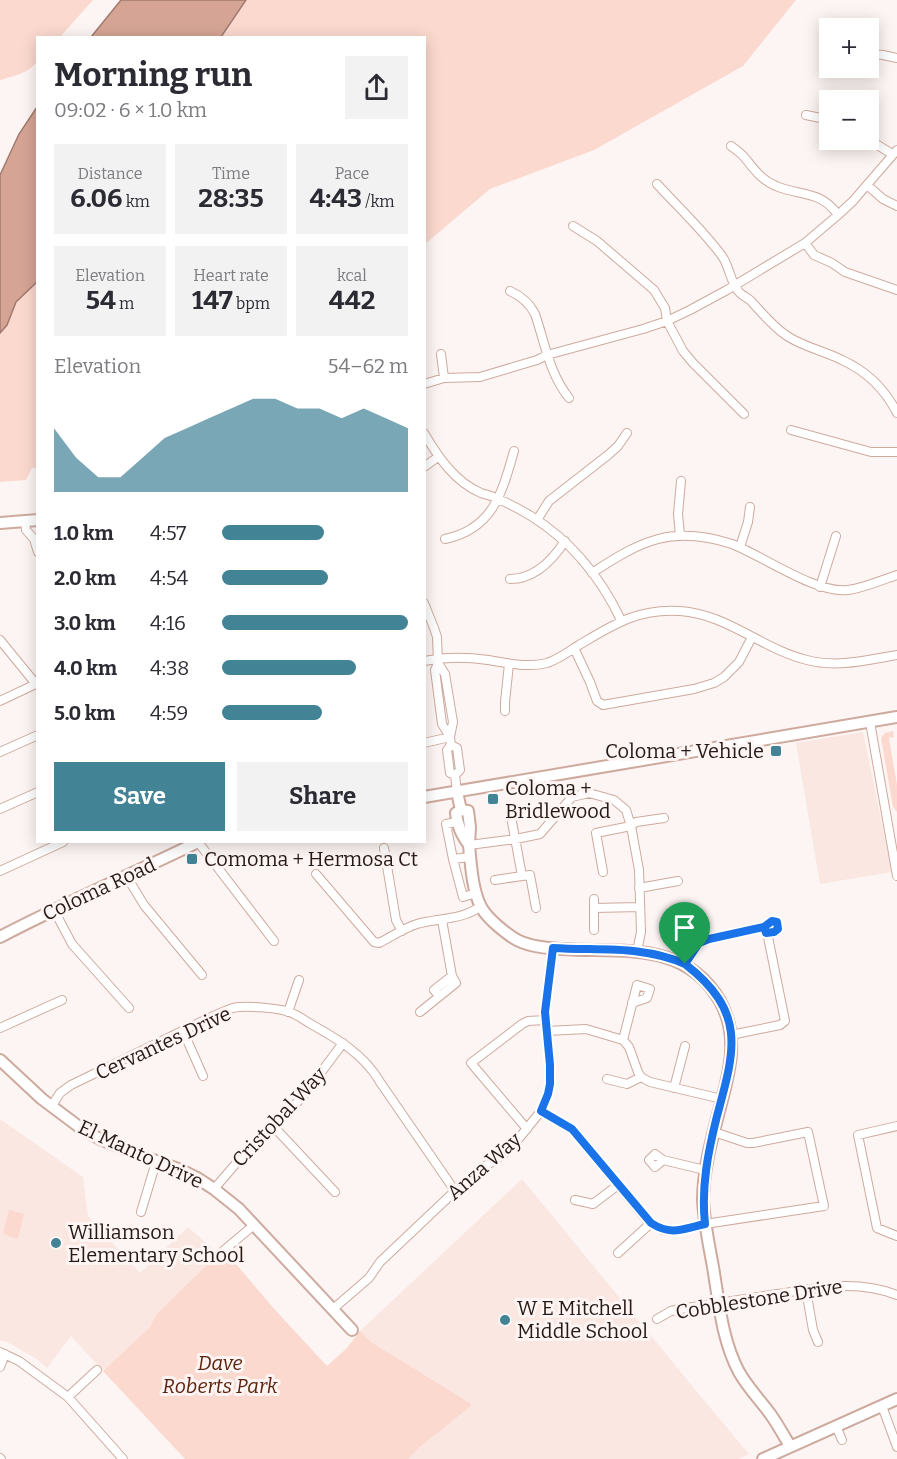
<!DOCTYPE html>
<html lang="en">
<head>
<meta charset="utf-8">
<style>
  :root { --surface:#fff; --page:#f2f2f3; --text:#2b2b33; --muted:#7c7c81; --accent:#428396 }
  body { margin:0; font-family:Bitter,serif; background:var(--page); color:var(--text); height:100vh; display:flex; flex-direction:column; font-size:22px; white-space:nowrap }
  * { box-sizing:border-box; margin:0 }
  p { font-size:20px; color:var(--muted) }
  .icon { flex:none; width:33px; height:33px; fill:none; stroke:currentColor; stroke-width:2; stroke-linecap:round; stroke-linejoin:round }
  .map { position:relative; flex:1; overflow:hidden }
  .panel { position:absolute; left:36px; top:36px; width:390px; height:807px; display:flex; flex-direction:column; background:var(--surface); border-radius:0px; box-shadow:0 3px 15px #0003 }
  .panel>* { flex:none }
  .tools { position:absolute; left:819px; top:18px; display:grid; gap:12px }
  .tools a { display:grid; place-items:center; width:60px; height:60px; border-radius:0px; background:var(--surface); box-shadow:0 3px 15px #0003; font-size:30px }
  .pin { position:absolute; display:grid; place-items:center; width:51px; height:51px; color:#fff; margin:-62px -26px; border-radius:50% 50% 50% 0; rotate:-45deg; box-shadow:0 0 6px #0007 }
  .pin .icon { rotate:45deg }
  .round { display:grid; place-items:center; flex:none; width:63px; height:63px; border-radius:0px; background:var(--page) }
  .head { display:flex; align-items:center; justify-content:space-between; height:102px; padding:0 18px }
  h1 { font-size:33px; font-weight:700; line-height:45px }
  .stats { display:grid; grid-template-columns:repeat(3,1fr); gap:9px; height:102px; padding:6px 18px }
  .stats div { display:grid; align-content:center; border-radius:0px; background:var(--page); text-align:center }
  .stats b { font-size:26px; font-weight:700 }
  .stats small { font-size:16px; font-weight:400 }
  .stats p { font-size:16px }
  .chart { height:168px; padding:12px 18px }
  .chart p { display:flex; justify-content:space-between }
  .chart svg { width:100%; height:108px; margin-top:6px; fill:var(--accent); opacity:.7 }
  .action { display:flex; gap:12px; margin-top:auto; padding:12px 18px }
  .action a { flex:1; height:69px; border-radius:0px; background:var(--accent); color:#fff; font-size:24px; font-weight:700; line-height:69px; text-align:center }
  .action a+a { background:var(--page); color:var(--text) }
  ul { padding:0 18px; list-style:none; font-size:20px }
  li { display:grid; grid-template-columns:96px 72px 1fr; align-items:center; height:45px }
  li i { height:15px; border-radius:8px; background:var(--accent) }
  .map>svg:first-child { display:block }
  .built { fill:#fae7e1 }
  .green { fill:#fbd9ce }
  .water { fill:#d5a495; stroke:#a17a6f; stroke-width:1.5 }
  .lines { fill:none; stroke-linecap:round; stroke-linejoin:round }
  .street-casing { stroke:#ceaa9e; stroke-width:10 }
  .secondary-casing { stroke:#ceaa9e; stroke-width:14 }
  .street { stroke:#fff; stroke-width:8 }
  .secondary { stroke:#fff; stroke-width:10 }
  .route-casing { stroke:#fff; stroke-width:12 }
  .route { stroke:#1a73e8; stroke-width:8 }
  .poi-dot { fill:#428396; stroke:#fdf5f3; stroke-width:2 }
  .labels { text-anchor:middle; stroke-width:6; stroke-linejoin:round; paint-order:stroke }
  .poi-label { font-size:20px; fill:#271915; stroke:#fdf5f3; text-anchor:start }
  .street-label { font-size:20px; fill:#271915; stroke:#fdf5f3 }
  .park-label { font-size:20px; font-style:italic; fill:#5e230f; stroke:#fdf5f3 }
</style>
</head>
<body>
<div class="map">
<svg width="897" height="1459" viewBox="0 0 897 1459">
  <rect width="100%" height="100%" fill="#fdf5f3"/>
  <!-- built -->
  <path class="built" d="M863,732l29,140 -72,12 -24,-141z
    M0,1119l83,58 5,39 52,57 48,-46 38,33 -70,55 -6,12 -47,44 -32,-35 -24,32 -10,-9 -30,-17 -7,-2z
    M522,1179l176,214 51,61 -10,5h-331l12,-12 51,-41 -1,-3 -99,-61 -11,-11z"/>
  <!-- green -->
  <path class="green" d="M0,0h93l-33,37 -22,1 -1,24c-9,11 -23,14 -37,18z
    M246,0h550l-53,66 -149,84 -104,39 -65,55 -1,-206h-203z
    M37,282v186h-5l-6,12 -26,2v-149l7,-8 9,-23z
    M893,731l1,6 -5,1 8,47v27l-4,-5 -12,-69 4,-5z
    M9,1210l15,4 -6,25 -15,-5z
    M230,1257l46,54 51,55 20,-18 13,-17 11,11 99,61 1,3 -51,41 -12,12h-223l-82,-88 47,-44 6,-12 56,-55 6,6z"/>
  <!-- water -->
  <path class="water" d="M121,0h125l-25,37h-130z
    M37,107v175l-21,20 -9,23 -7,8v-158l19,-41z"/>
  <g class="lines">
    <defs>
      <path id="street" d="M868,54l15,1 14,3
        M806,115l24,5
        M868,139l24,15
        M731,146c4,3 10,7 14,12 9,11 16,22 31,28 23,10 45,4 62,29
        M657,184c22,24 46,46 65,72 8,11 8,27 18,37 3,3 8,5 11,8 12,13 21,25 36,35 17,11 37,15 55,24 24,11 43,29 55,53
        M867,185l16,14 14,7
        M573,226l24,15 57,49 11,18 2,13 16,30 10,12 51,51
        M805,243l9,12 18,8 13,9 52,18
        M510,291c11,5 19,11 25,23 10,29 14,59 34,84
        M441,354l3,24
        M424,384l20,-6 36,-1 57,-17 10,-5 96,-26 24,-8 23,-11 37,-20 78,-47 33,-28 15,-14 44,-51
        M791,430l80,22h26
        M424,433c14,24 31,49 57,60 6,2 12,3 17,6 12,5 23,11 33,17 40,25 70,62 90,104
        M424,467l14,-10
        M537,520l12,-19 59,-46 10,-9 9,-13
        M25,521l1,9 8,9 4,13
        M680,536l-2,-22 3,-33
        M445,539c48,-10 57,-46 69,-88
        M740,547l8,-25 2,-15
        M592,573c50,-33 80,-48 140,-29 31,12 84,50 116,46 16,-2 33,-10 49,-15
        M510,579c25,0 42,-18 55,-38
        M820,587l16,-51
        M424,603l10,25 3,9 1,26 -3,7 7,54 8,13 3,-15 -8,-48 -7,-11
        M0,640l36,44
        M574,648l16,34 7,19 6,4 91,-16 20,-6 10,-6 15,-15 13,-25
        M424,661c20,-4 44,-4 64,-1 20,3 39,8 59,3 12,-4 21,-11 32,-18 34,-20 59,-37 101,-34 47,3 82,38 127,49 30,8 60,0 90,-5
        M0,701l38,-18
        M505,711v-9l4,-38
        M870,722l27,154
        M424,743l26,-6 1,8 -4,5 3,23 5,2 2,17
        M451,745l6,3 3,22 -5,5
        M0,752l38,-17
        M0,809l38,-17
        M510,811l12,65 8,-1 6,33
        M457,822l-11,2 7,35 10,38 13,-4
        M198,842l76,99
        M469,845l47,-6 24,-5 32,-37 17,-4 25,7 12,10 5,16 8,44 2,62 -4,19
        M384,848l12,72 6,11
        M453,859l17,-2
        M0,871l63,-29
        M603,872l-7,-39 35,-7 5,-4 28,-4
        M316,874l58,68 5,1c12,-6 25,-15 38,-19 21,-6 46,-4 64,-18
        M127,877l17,28 58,70
        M495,880l27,-4
        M639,888l39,-7
        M594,908l46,-1
        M54,910l18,34 57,64
        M764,927l8,-6 5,1 1,4 -1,4 -11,3
        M594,930v-31
        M685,965l14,-22 10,-4 55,-12 4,10 17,84 -5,4 -49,10
        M439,996l-5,-6 18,-14
        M288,1012l11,-32
        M420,1012l36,-29 -4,-7 -10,-56
        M0,1028l62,-28
        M183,1031l20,45
        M547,1031l39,-2 37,11 6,7 9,25 3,5 9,5 72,17
        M623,1040l14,-55 13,4 -3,9 -15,5
        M607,1079l20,5 14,-7
        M674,1088l11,-42
        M51,1107l9,-14 11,-8 140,-68c7,-3 15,-7 22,-9 11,-3 45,0 56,4 7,2 14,7 20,11 27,15 55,31 71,59l75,109
        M541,1111l31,18 75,91 16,10 9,1 33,-7 119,-18 -16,-74 -55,11h-6l-33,-11
        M897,1126l-39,9 19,93 20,8
        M274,1127l61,65
        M527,1129l-56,-66 51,-39 6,-3 17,-1
        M663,1160l-8,7 -6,-7 6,-6 8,6 42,10
        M214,1189l25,-29 35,-33 30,-32 39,-52
        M575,1200l18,4 25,-19
        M141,1212l15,-50
        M223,1251l31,-26
        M618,1253l33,-30
        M806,1290l7,40 5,12
        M333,1309l36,-31 11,-16 75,-71 24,-21 24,-15 17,-18 21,-26 7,-17 2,-10v-19l-5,-53 8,-64
        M657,1319l14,-8 9,-2c33,-5 65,-10 97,-15 42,-6 79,-15 120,1
        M0,1352l19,9 49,36 55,62
        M0,1367l5,-13
        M68,1397l29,-27
        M882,1406l15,41
        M836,1426l6,14
        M0,1458l1,1"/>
      <path id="secondary" d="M0,523l38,-3
        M457,792l4,18 7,1 2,16 -1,18c-7,-10 -12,-19 -13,-32l5,-3
        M424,797l473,-80
        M469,845c2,20 3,44 12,62 4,7 12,15 18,20 6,5 12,10 18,13 14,7 30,8 45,9 59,4 123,-9 158,52 21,38 8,76 -2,114 -7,27 -15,57 -15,85 1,22 6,45 10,67 6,36 9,73 26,105 9,16 22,29 32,43 7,10 13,21 19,31
        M0,937c65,-34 132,-63 198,-95
        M0,1060l42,39 40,30 18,10 37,15 44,16 16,8 17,11 25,20 113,121
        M763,1459l134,-60"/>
    </defs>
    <!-- street casing -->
    <use href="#street" class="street-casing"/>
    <!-- secondary casing -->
    <use href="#secondary" class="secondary-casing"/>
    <!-- street -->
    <use href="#street" class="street"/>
    <!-- secondary -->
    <use href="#secondary" class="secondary"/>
  </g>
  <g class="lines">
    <defs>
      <path id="route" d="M685,964c62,48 50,86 32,152 -9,36 -16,71 -12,108 -22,5 -34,12 -54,-1l-79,-94 -31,-18 7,-17 2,-10v-19l-5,-53 8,-64c46,3 89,-3 132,16l14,-21 10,-4 55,-12 8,-6 5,1 1,7 -4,3 -8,1 -2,-6 -55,12 -10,4 -14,21"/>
    </defs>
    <!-- route casing -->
    <use href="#route" class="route-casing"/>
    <!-- route -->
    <use href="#route" class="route"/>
  </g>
  <!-- markers -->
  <g class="poi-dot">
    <rect x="770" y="745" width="12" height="12" rx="3"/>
    <rect x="487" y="793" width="12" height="12" rx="3"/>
    <rect x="186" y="853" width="12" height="12" rx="3"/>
    <circle cx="56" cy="1243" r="6"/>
    <circle cx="505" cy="1320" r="6"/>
  </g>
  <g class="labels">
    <!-- poi labels -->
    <g class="poi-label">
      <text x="764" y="758" text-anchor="end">Coloma + Vehicle</text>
      <text x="505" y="795">Coloma +<tspan x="505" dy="23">Bridlewood</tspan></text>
      <text x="204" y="866">Comoma + Hermosa Ct</text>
      <text x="68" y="1239">Williamson<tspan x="68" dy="23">Elementary School</tspan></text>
      <text x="517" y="1315">W E Mitchell<tspan x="517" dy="23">Middle School</tspan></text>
    </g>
    <!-- street labels -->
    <g class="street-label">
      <text transform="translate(99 889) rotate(-25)" y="7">Coloma Road</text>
      <text transform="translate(163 1043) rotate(-25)" y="7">Cervantes Drive</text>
      <text transform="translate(279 1117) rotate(-47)" y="7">Cristobal Way</text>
      <text transform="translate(141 1154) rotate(25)" y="7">El Manto Drive</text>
      <text transform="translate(484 1166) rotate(-41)" y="7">Anza Way</text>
      <text transform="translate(759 1299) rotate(-9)" y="7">Cobblestone Drive</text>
    </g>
    <!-- park labels -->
    <g class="park-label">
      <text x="220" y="1370">Dave<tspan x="220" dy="23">Roberts Park</tspan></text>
    </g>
  </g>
</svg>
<div class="tools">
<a>+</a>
<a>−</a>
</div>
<div class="pin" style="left:685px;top:964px;background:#1e9e55"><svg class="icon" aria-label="arrive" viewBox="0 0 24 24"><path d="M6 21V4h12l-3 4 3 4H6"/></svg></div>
<section class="panel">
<div class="head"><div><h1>Morning run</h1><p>09:02 · 6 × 1.0 km</p></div><a class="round"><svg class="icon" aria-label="share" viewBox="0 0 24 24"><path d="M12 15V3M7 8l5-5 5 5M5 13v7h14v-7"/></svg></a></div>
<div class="stats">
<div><p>Distance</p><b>6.06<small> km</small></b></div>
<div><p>Time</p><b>28:35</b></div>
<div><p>Pace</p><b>4:43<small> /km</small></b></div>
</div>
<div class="stats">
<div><p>Elevation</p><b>54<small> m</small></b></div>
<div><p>Heart rate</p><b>147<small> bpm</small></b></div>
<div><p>kcal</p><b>442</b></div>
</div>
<div class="chart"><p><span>Elevation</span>54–62 m</p>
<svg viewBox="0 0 160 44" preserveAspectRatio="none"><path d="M0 44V18L10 30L20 38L30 38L40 30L50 22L60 18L70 14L80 10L90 6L100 6L110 10L120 10L130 14L140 10L150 14L160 18V44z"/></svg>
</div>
<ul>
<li><b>1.0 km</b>4:57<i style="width:55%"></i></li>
<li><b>2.0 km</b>4:54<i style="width:57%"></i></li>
<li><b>3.0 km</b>4:16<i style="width:100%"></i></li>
<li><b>4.0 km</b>4:38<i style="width:72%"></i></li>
<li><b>5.0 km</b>4:59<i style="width:54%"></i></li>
</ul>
<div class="action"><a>Save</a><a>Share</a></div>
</section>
</div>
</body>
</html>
